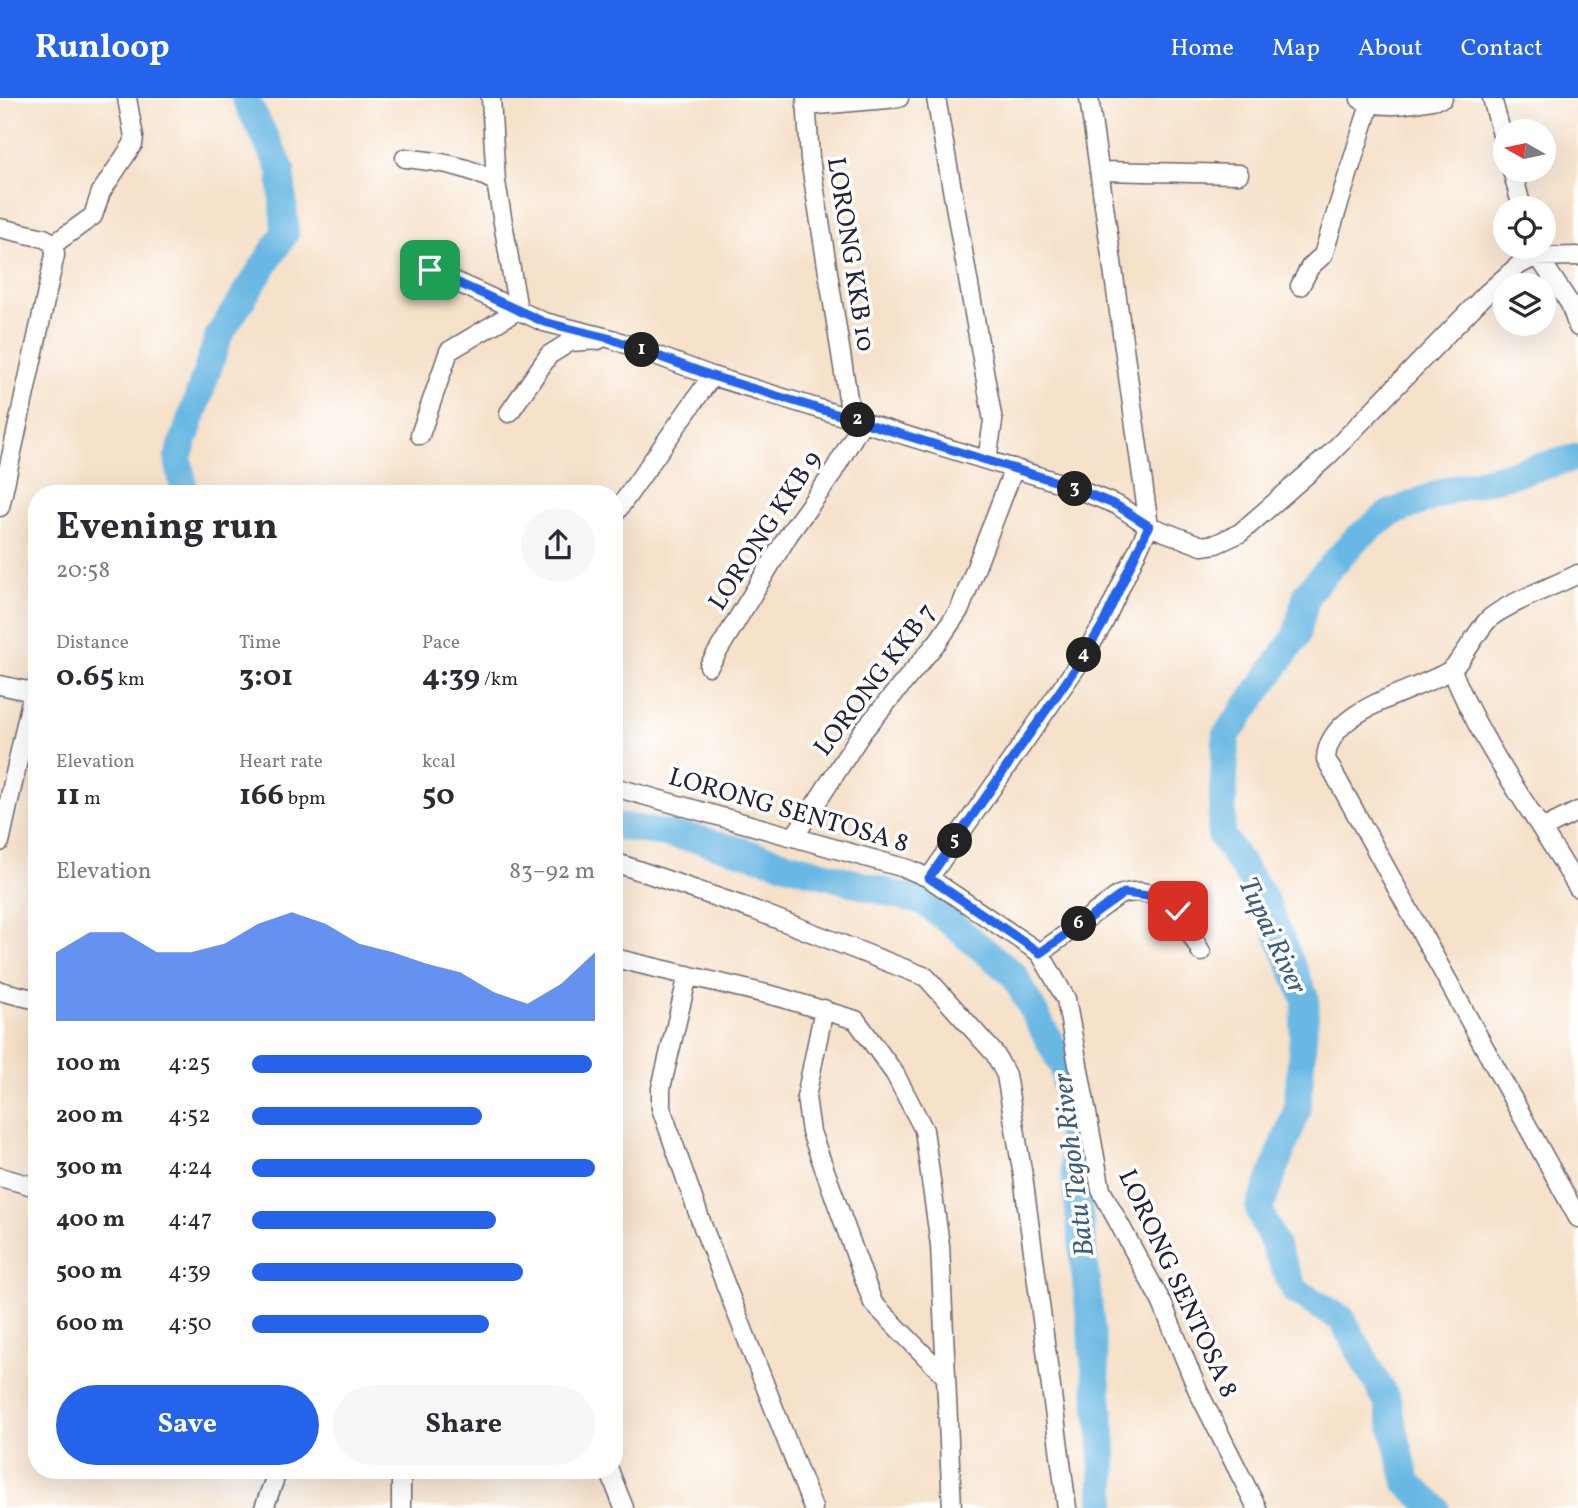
<!DOCTYPE html>
<html lang="en">
<head>
<meta charset="utf-8">
<style>
  :root { --surface:#fff; --page:#f7f7f7; --text:#2b2b33; --muted:#7c7c81; --accent:#2563eb }
  body { margin:0; font-family:Vollkorn,serif; background:var(--page); color:var(--text); height:100vh; display:flex; flex-direction:column; font-size:26px; white-space:nowrap }
  * { box-sizing:border-box; margin:0 }
  p { font-size:23px; color:var(--muted) }
  .icon { flex:none; width:38px; height:38px; fill:none; stroke:currentColor; stroke-width:2; stroke-linecap:round; stroke-linejoin:round }
  .map { position:relative; flex:1; overflow:hidden }
  .details { position:absolute; left:28px; top:387px; width:595px; height:994px; display:flex; flex-direction:column; background:var(--surface); border-radius:28px; box-shadow:0 7px 28px #0002 }
  .details>* { flex:none }
  .needle { width:46px; rotate:279deg }
  .controls { position:absolute; left:1493px; top:21px; display:grid; gap:14px }
  .controls a { display:grid; place-items:center; width:63px; height:63px; border-radius:50%; background:var(--surface); box-shadow:0 7px 28px #0002; font-size:35px }
  .pin { position:absolute; display:grid; place-items:center; width:60px; height:60px; color:#fff; margin:-30px; border-radius:14px; box-shadow:0 4px 10px #0006 }
  .km { position:absolute; width:35px; height:35px; margin:-18px; border-radius:50%; background:#222; color:#fff; font-size:19px; line-height:35px; text-align:center }
  .round { display:grid; place-items:center; flex:none; width:74px; height:74px; border-radius:37px; background:var(--page) }
  .overview { display:flex; align-items:center; justify-content:space-between; height:119px; padding:0 28px }
  h1 { font-size:38px; font-weight:700; line-height:52px }
  .metrics { display:grid; grid-template-columns:repeat(3,1fr); gap:10px; height:119px; padding:7px 28px }
  .metrics div { display:grid; align-content:center }
  .metrics b { font-size:30px; font-weight:700 }
  .metrics small { font-size:19px; font-weight:400 }
  .metrics p { font-size:19px }
  .chart { height:196px; padding:14px 28px }
  .chart p { display:flex; justify-content:space-between }
  .chart svg { width:100%; height:126px; margin-top:7px; fill:var(--accent); opacity:.7 }
  .button { display:flex; gap:14px; margin-top:auto; padding:14px 28px }
  .button a { flex:1; height:80px; border-radius:42px; background:var(--accent); color:#fff; font-size:28px; font-weight:700; line-height:80px; text-align:center }
  .button a+a { background:var(--page); color:var(--text) }
  ul { padding:0 28px; list-style:none; font-size:23px }
  li { display:grid; grid-template-columns:112px 84px 1fr; align-items:center; height:52px }
  li i { height:18px; border-radius:9px; background:var(--accent) }
  header { display:flex; align-items:center; gap:42px; box-sizing:border-box; height:98px; padding:0 35px; background:var(--accent); color:#fff }
  header strong { font-size:33px }
  nav { display:flex; gap:38px; margin-inline-start:auto; font-size:24px }
  .map>svg:first-child { display:block }
  .lines { fill:none; stroke-linecap:round; stroke-linejoin:round }
  .river { stroke:#69b8e3; stroke-width:28 }
  .minor-casing { stroke:#6c656d; stroke-width:21 }
  .minor { stroke:#fff; stroke-width:18 }
  .route-casing { stroke:#fff; stroke-width:14 }
  .route { stroke:#2563eb; stroke-width:9 }
  .labels { text-anchor:middle; stroke-width:7; stroke-linejoin:round; paint-order:stroke }
  .street-label { font-size:26px; fill:#22223b; stroke:#fff }
  .water-label { font-size:28px; font-style:italic; fill:#3e5e7e; stroke:#fff }
</style>
</head>
<body>
<header>
<strong>Runloop</strong>
<nav><a>Home</a><a>Map</a><a>About</a><a>Contact</a></nav>
</header>
<div class="map">
<svg width="1578" height="1410" viewBox="0 0 1578 1410">
  <rect width="100%" height="100%" fill="#fff"/>
  <filter id="ink" filterUnits="userSpaceOnUse"><feTurbulence type="fractalNoise" baseFrequency=".0143" numOctaves="2"/><feDisplacementMap in="SourceGraphic" scale="14" xChannelSelector="R" yChannelSelector="G"/><feConvolveMatrix kernelMatrix="1 2 1 2 8 2 1 2 1" color-interpolation-filters="sRGB"/></filter>
  <filter id="wash" filterUnits="userSpaceOnUse"><feTurbulence type="fractalNoise" baseFrequency=".00686" numOctaves="4" result="noise"/><feDisplacementMap in="SourceGraphic" scale="28" xChannelSelector="R" yChannelSelector="G"/><feGaussianBlur stdDeviation="1.57" result="paint"/><feColorMatrix in="noise" values="0 0 0 0 0 0 0 0 0 0 0 0 0 0 0 0 0 1.4 0 .05"/><feComposite in="paint" operator="in"/></filter>
  <g filter="url(#wash)">
    <rect width="100%" height="100%" fill="#f6e1c9"/>
    <g class="lines">
      <!-- river -->
      <path class="river" d="M185,396l-7,-36 41,-123 66,-102 -4,-64 -36,-71
        M614,727l87,15 225,63 88,72 50,93 39,377v63
        M1436,1410l-29,-25 -20,-82 -45,-82 -47,-28 -36,-81 38,-99 9,-111 -43,-103 -42,-62 5,-99 70,-99 11,-44 49,-54 33,-25 60,-24 129,-33"/>
    </g>
  </g>
  <g filter="url(#ink)">
    <g class="lines">
      <defs>
        <path id="minor" d="M806,0l4,61 41,258
          M936,0l57,323 -6,39
          M1492,0l13,48
          M1360,1c24,12 58,3 83,-1
          M806,8l93,-8
          M405,60c34,4 61,7 91,24
          M1512,72l10,38
          M1100,73l139,3
          M0,130l44,10 10,6 1,11 -55,252
          M54,146l39,-28 8,-24 32,-48 1,-7 -7,-39
          M1534,152l36,54 8,23
          M430,172l114,52 68,17 100,37 352,108 53,21 32,21 53,20 14,-2 24,-11 88,-77 158,-162 33,-29 16,-8 43,-1
          M1300,188l10,-19 13,-12 47,-151
          M509,315l40,-58 21,-13 28,-2
          M420,337l29,-84 69,-41 -22,-128 -5,-84
          M614,417l98,-139
          M1578,476c-21,11 -76,31 -90,46 -12,12 -27,44 -39,51 -36,22 -121,37 -123,88l252,459
          M709,568l80,-132 40,-55 34,-58
          M1452,572c31,79 84,145 126,218
          M0,587l37,8
          M614,689l294,82 21,9 111,75 26,46 35,191 61,113 36,88 59,117
          M1544,730l34,-17
          M794,739l69,-106 76,-91 21,-31 54,-141
          M0,744l33,-150
          M614,764l140,48 172,67 69,77 11,21 17,101 44,332
          M929,780l151,-216 23,-38 46,-98 -60,-428
          M1040,855l79,-58c45,-15 64,25 82,57
          M614,860l165,39 77,23 39,54 29,56 16,115 12,263
          M688,877l-27,113v20l42,119 110,281
          M0,893l37,9
          M824,911l-18,88 5,35 62,171 71,72
          M0,1079l36,10
          M609,1372l15,38
          M264,1410l14,-38
          M401,1410v-38"/>
      </defs>
      <!-- minor casing -->
      <use href="#minor" class="minor-casing"/>
      <!-- minor -->
      <use href="#minor" class="minor"/>
    </g>
  </g>
  <g class="lines" filter="url(#ink)">
    <defs>
      <path id="route" d="M430,172l114,52 68,17 100,37 352,108 52,21 33,21 -46,98 -23,38 -151,216 111,75 84,-60 33,4 21,14"/>
    </defs>
    <!-- route casing -->
    <use href="#route" class="route-casing"/>
    <!-- route -->
    <use href="#route" class="route"/>
  </g>
  <g class="labels">
    <!-- street labels -->
    <g class="street-label">
      <text transform="translate(852 156) rotate(81)" y="9">LORONG KKB 10</text>
      <text transform="translate(764 432) rotate(-57)" y="9">LORONG KKB 9</text>
      <text transform="translate(874 581) rotate(-53)" y="9">LORONG KKB 7</text>
      <text transform="translate(789 711) rotate(16)" y="9">LORONG SENTOSA 8</text>
      <text transform="translate(1179 1185) rotate(65)" y="9">LORONG SENTOSA 8</text>
    </g>
    <!-- water labels -->
    <g class="water-label">
      <text transform="translate(1274 837) rotate(65)" y="10">Tupai River</text>
      <text transform="translate(1072 1067) rotate(-97)" y="10">Batu Tegoh River</text>
    </g>
  </g>
</svg>
<div class="controls">
<a><svg class="needle" viewBox="-14 -14 28 28"><path d="M0-13l5 13h-10z" fill="#e53935"/><path d="M0 13l5-13h-10z" fill="#7c7c81"/></svg></a>
<a><svg class="icon" aria-label="locate" viewBox="0 0 24 24"><circle cx="12" cy="12" r="6"/><path d="M12 2v4M12 18v4M2 12h4M18 12h4"/></svg></a>
<a><svg class="icon" aria-label="layers" viewBox="0 0 24 24"><path d="M12 4l9 5-9 5-9-5zM3 14l9 5 9-5"/></svg></a>
</div>
<div class="pin" style="left:430px;top:172px;background:#1e9e55"><svg class="icon" aria-label="arrive" viewBox="0 0 24 24"><path d="M6 21V4h12l-3 4 3 4H6"/></svg></div>
<div class="pin" style="left:1178px;top:813px;background:#d93025"><svg class="icon" aria-label="check" viewBox="0 0 24 24"><path d="M5 12l5 5 9-10"/></svg></div>
<b class="km" style="left:642px;top:252px">1</b>
<b class="km" style="left:858px;top:322px">2</b>
<b class="km" style="left:1075px;top:391px">3</b>
<b class="km" style="left:1084px;top:557px">4</b>
<b class="km" style="left:955px;top:743px">5</b>
<b class="km" style="left:1079px;top:826px">6</b>
<section class="details">
<div class="overview"><div><h1>Evening run</h1><p>20:58</p></div><a class="round"><svg class="icon" aria-label="share" viewBox="0 0 24 24"><path d="M12 15V3M7 8l5-5 5 5M5 13v7h14v-7"/></svg></a></div>
<div class="metrics">
<div><p>Distance</p><b>0.65<small> km</small></b></div>
<div><p>Time</p><b>3:01</b></div>
<div><p>Pace</p><b>4:39<small> /km</small></b></div>
</div>
<div class="metrics">
<div><p>Elevation</p><b>11<small> m</small></b></div>
<div><p>Heart rate</p><b>166<small> bpm</small></b></div>
<div><p>kcal</p><b>50</b></div>
</div>
<div class="chart"><p><span>Elevation</span>83–92 m</p>
<svg viewBox="0 0 160 44" preserveAspectRatio="none"><path d="M0 44V20L10 13L20 13L30 20L40 20L50 17L60 10L70 6L80 10L90 17L100 20L110 24L120 27L130 34L140 38L150 31L160 20V44z"/></svg>
</div>
<ul>
<li><b>100 m</b>4:25<i style="width:99%"></i></li>
<li><b>200 m</b>4:52<i style="width:67%"></i></li>
<li><b>300 m</b>4:24<i style="width:100%"></i></li>
<li><b>400 m</b>4:47<i style="width:71%"></i></li>
<li><b>500 m</b>4:39<i style="width:79%"></i></li>
<li><b>600 m</b>4:50<i style="width:69%"></i></li>
</ul>
<div class="button"><a>Save</a><a>Share</a></div>
</section>
</div>
</body>
</html>
